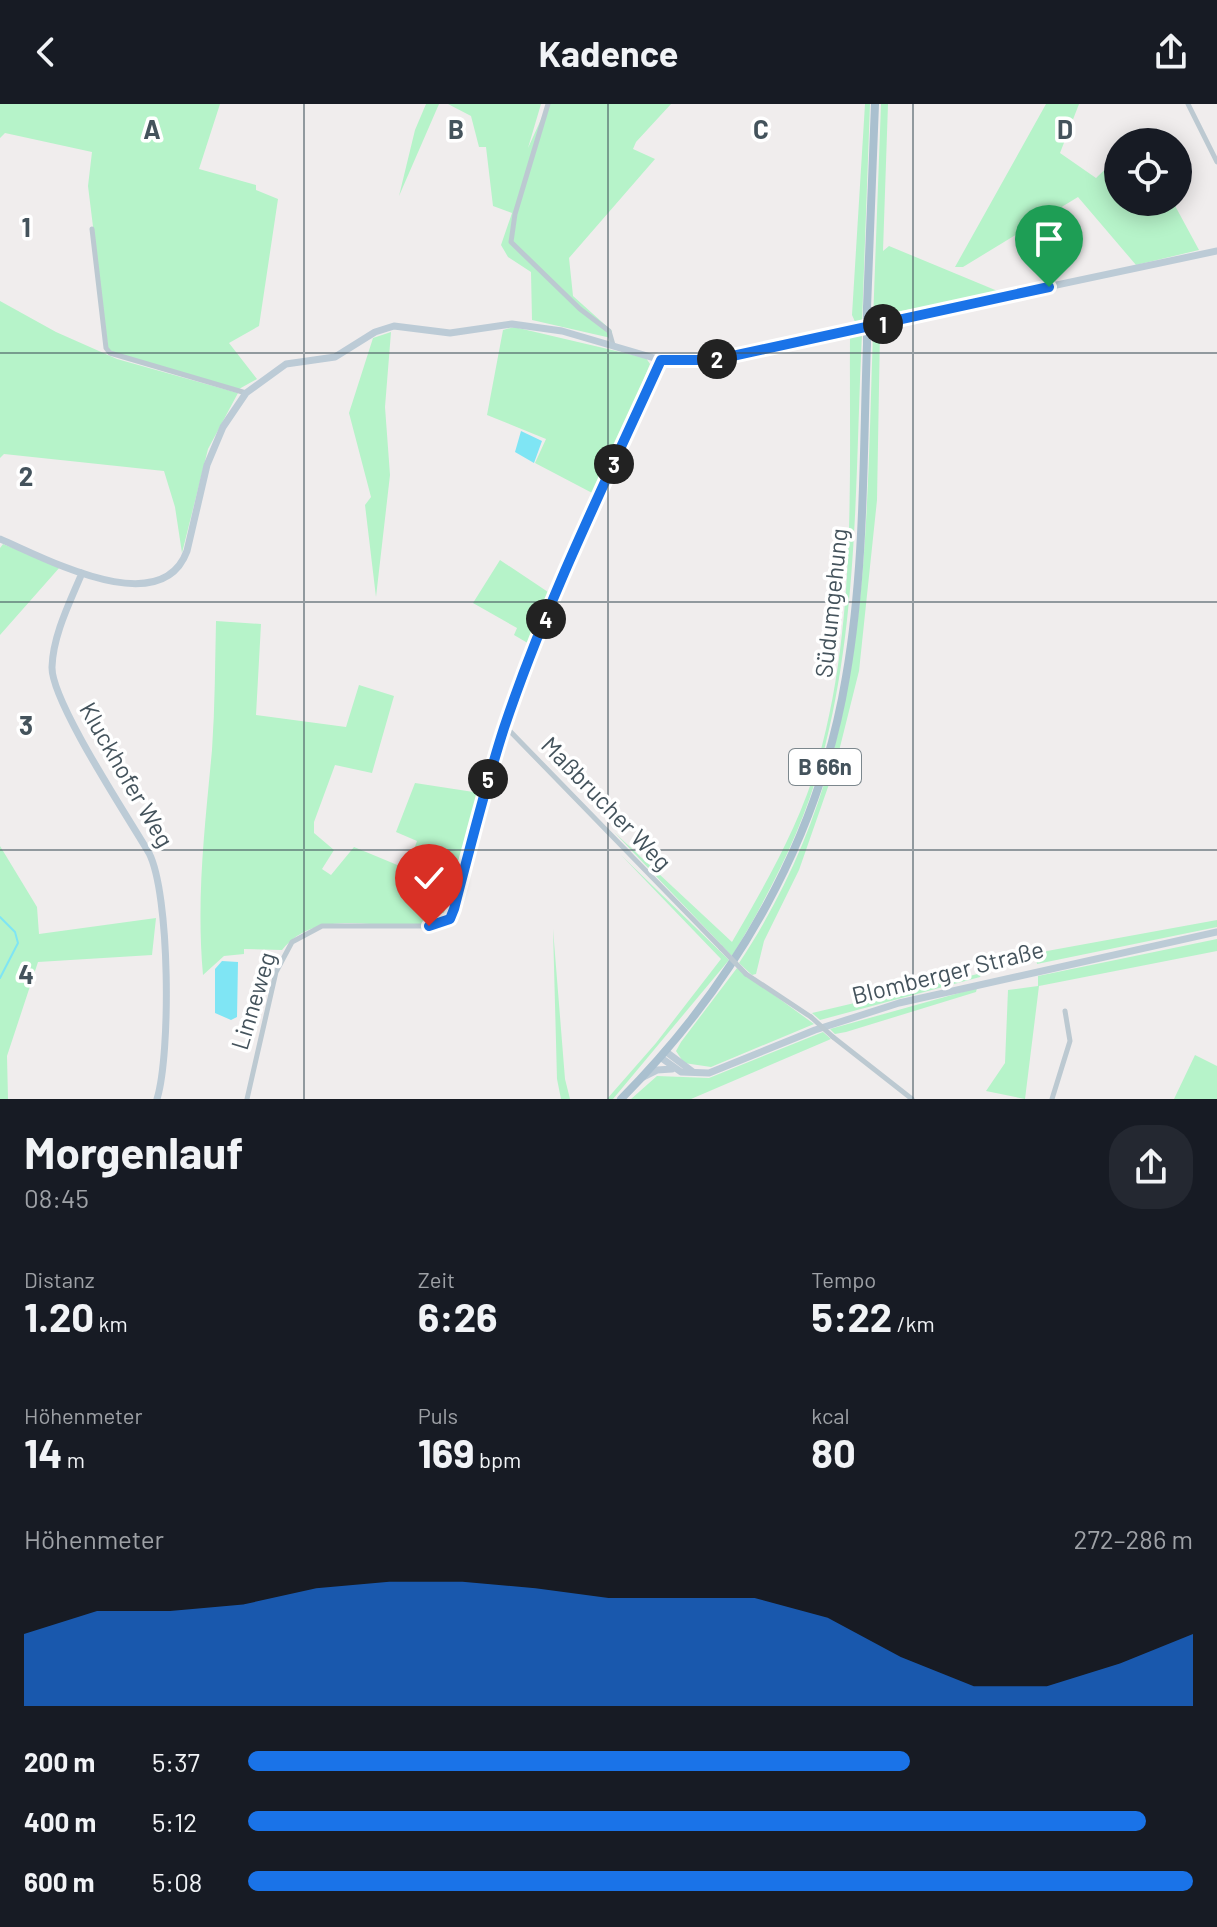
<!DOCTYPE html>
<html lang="de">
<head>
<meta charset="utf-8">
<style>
  :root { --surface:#171b24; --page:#242831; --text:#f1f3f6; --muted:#9ea1a6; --accent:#1a73e8 }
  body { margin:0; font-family:Barlow,sans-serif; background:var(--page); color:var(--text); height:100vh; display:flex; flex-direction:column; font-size:30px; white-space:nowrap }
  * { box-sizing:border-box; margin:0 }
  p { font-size:26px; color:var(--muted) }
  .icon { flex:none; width:44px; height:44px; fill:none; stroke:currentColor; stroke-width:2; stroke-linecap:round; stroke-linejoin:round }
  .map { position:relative; height:995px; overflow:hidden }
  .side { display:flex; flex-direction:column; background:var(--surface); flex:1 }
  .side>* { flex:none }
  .tools { position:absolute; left:1104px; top:24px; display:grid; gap:16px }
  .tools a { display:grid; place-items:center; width:88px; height:88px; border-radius:50%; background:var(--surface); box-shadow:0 4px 20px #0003; font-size:40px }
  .pin { position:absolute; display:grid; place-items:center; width:68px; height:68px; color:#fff; margin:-82px -34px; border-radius:50% 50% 50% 0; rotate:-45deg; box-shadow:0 0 8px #0007 }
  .pin .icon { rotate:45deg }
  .km { position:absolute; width:40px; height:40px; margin:-20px; border-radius:50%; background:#222; color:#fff; font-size:22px; line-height:40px; text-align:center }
  .round { display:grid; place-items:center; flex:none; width:84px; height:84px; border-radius:32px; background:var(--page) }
  .overview { display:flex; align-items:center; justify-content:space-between; height:136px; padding:0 24px }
  h1 { font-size:44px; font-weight:700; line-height:60px }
  .metrics { display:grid; grid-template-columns:repeat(3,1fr); gap:12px; height:136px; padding:8px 24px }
  .metrics div { display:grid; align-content:center }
  .metrics b { font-size:40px; font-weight:700 }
  .metrics small { font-size:22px; font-weight:400 }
  .metrics p { font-size:22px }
  .chart { height:224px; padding:16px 24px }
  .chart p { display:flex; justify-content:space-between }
  .chart svg { width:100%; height:144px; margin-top:8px; fill:var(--accent); opacity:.7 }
  ul { padding:0 24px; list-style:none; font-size:26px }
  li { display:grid; grid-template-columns:128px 96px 1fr; align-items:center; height:60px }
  li i { height:20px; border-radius:10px; background:var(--accent) }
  header { display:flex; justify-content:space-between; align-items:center; height:104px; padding:0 24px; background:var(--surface); font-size:36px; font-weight:700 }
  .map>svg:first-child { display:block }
  .green { fill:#b6f3c9 }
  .water { fill:#7fe5f4 }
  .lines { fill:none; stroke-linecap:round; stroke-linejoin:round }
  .stream { stroke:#7fe5f4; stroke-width:2 }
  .street { stroke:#bcc9d1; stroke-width:5 }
  .secondary { stroke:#bccbd6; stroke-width:7 }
  .primary { stroke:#aac0cf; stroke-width:8 }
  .street-bridge { stroke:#bcc9d1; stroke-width:5 }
  .primary-bridge { stroke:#aac0cf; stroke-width:8 }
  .route-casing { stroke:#fff; stroke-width:16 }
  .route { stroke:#1a73e8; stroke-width:10 }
  .grid { fill:none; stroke:#44535c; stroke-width:2; stroke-opacity:0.55 }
  .labels { text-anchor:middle; stroke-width:7; stroke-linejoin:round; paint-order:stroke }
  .shield { fill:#fff; stroke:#7c878d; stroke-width:2 }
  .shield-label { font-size:22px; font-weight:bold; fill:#44535c }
  .street-label { font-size:24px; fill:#44535c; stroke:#fff }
  .grid-label { font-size:26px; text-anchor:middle; font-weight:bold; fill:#44535c; stroke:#fff; stroke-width:7; stroke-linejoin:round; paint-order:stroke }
</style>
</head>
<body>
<header><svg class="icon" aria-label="back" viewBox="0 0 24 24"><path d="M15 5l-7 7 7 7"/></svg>Kadence<svg class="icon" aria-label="share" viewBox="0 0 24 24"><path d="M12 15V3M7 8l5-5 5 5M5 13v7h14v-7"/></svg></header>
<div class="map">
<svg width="1217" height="995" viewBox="0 0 1217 995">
  <rect width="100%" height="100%" fill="#f0eded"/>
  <!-- green -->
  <path class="green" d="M0,0h220l-21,65 57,16v5l22,9 -19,127 -30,17 28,36 -18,10 -128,-37 -3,-4 -20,-162 4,-34 -87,-19 -5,5z
    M426,0h13l-40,92 16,-66z
    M448,0h93l-13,44 20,-44h123l-35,38 -3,7 22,10 -86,99 4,38 39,35 -1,7 -79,-18 -1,-48 -23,-15 -7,-12 11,-32 -19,-7 -7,-59h-7l-8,-31z
    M865,0h5l-8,219 -6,1 -4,-9z
    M881,0h7l-5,147 6,-5 111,46 -114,22 -13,7z
    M1046,0h33l-19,49 36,25 22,-21v45h55l26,48 -63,15 -58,-68 -115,70h-8z
    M0,197l56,31 61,27 121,34 -30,56 -26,104 -7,-46 -11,-36 -160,-17 -4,4z
    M514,223l132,31 4,6 -54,131 -61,-32 11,-24 -59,-24 16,-85z
    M880,227l-3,169 -18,171 -24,96 -36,103 -35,71 -8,33 -4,1 -13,-12c132,-199 126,-403 134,-631z
    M391,228l-6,75 5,68 -14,122 -11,-92 6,-8 -22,-84 24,-75z
    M862,229c-7,143 -3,290 -41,429 -19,69 -52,133 -89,194l-118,-124 118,110c33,-57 68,-117 86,-181 39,-138 31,-284 32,-425z
    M3,440l57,23 -60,68v-87z
    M500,456l51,34 -20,51 -17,-10 3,-7 -44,-25z
    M216,517l45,3 -5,91 90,12 13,-42 35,11 -22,77 -37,-8 -21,57v11l20,17 -12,19 9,6 23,-28 53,22 10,-28 -21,-9 19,-49 65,10 -36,125c-53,22 -121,-18 -162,32l-38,-1v5l-20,2 -21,19c-7,-77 2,-149 9,-225 3,-43 3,-86 4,-129z
    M0,742l37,61 2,27 117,-16 -4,37 -114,7 -31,94 1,43h-8z
    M621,751l108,105 -116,139h-6l49,-56 65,-84z
    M1217,816v7l-180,37 -1,-11z
    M553,825l12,150 5,20h-9l-4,-20z
    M1217,835v12l-178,35 -14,113 -39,-8 19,-28 3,-73 30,-4v-10z
    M737,864l77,56 -103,43 -27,-4 -8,-12 5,-9z
    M982,869l-2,4 -160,43 -8,-7z
    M977,884l-1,4 -130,40 -11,2 -5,-5z
    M823,928l8,7 -140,60h-60l26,-23 52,2z
    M1195,951l22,11v33h-43z"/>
  <!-- water -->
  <path class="water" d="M521,327l21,10 -8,22 -19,-11z
    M222,857l16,1 -1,55 -6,3 -16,-7v-44z"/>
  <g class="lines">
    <!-- stream -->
    <path class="stream" d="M0,813l15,15 3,11 -18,35"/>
    <!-- street -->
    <path class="street" d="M548,0l-33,110 -4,28 69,67 29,22 4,14
      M1188,0l29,58
      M92,125l14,119 4,5 136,40
      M505,622l216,222
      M746,870l65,43
      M833,933l79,62
      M247,995l29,-127 16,-30 30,-16h107l21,-7c25,-62 33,-131 55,-194 44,-125 101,-245 156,-365
      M1052,995l18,-58 -5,-30"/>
    <!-- secondary -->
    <path class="secondary" d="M0,435c45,19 161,83 187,12l20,-86 16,-38 23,-34 40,-29 49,-7 40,-25 19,-6 56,7 62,-9 50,7 99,29 32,2 524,-111
      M82,469c-12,29 -29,62 -30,94 -1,34 76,150 97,186 21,41 22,200 8,246
      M665,947l28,21
      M660,953l21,15 28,1 106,-43 84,-27 318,-71
      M643,973l14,-7 15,-1"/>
    <!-- primary -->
    <path class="primary" d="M867,204l8,-204
      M621,995c115,-116 198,-260 225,-422 19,-109 17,-222 21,-333"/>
    <!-- street-bridge -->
    <path class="street-bridge" d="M721,844l25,26
      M811,913l22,20"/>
    <!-- primary-bridge -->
    <path class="primary-bridge" d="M867,240v-36"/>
  </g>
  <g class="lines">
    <defs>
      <path id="route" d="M429,822l21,-7 4,-10c16,-61 31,-122 50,-181 42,-126 102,-247 157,-368h53l335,-73"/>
    </defs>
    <!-- route casing -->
    <use href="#route" class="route-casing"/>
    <!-- route -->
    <use href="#route" class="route"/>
  </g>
  <!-- grid -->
  <path class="grid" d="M304,0v995M608,0v995M913,0v995M0,249h1217M0,498h1217M0,746h1217"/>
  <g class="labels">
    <!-- shield labels -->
    <rect class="shield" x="789" y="645" width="72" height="36" rx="6"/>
    <g class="shield-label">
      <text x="825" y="671">B 66n</text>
    </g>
    <!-- street labels -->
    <g class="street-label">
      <text transform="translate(832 499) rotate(-84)" y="8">Südumgehung</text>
      <text transform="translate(126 671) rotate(60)" y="8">Kluckhofer Weg</text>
      <text transform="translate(606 700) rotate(46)" y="8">Maßbrucher Weg</text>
      <text transform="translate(948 869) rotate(-14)" y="8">Blomberger Straße</text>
      <text transform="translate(254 897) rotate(-73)" y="8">Linneweg</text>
    </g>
  </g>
  <g class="grid-label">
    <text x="152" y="35">A</text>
    <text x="456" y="35">B</text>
    <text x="761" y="35">C</text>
    <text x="1065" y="35">D</text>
    <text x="26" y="133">1</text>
    <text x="26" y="382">2</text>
    <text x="26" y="631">3</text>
    <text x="26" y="880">4</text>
  </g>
</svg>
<div class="tools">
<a><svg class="icon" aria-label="locate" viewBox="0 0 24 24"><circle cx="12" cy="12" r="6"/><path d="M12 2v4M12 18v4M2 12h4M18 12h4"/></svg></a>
</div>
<div class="pin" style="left:1049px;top:183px;background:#1e9e55"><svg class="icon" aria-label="arrive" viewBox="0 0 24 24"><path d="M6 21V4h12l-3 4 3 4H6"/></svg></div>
<div class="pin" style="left:429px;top:822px;background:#d93025"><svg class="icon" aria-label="check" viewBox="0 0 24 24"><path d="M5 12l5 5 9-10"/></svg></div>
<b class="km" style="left:883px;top:220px">1</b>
<b class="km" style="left:717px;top:255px">2</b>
<b class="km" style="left:614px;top:360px">3</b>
<b class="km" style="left:546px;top:515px">4</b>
<b class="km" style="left:488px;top:675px">5</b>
</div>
<section class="side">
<div class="overview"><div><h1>Morgenlauf</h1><p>08:45</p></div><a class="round"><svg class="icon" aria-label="share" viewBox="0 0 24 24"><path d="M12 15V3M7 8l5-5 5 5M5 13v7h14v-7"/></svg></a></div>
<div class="metrics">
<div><p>Distanz</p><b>1.20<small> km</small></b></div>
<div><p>Zeit</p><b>6:26</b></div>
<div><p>Tempo</p><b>5:22<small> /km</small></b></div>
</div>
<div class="metrics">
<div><p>Höhenmeter</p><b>14<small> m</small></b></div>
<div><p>Puls</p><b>169<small> bpm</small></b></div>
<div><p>kcal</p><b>80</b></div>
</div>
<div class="chart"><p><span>Höhenmeter</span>272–286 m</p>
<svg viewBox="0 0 160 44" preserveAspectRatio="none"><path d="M0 44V22L10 15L20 15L30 13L40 8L50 6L60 6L70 8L80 11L90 11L100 11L110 17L120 29L130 38L140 38L150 31L160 22V44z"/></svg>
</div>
<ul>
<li><b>200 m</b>5:37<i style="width:70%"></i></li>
<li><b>400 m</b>5:12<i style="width:95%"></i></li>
<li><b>600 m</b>5:08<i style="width:100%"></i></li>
</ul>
</section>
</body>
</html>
